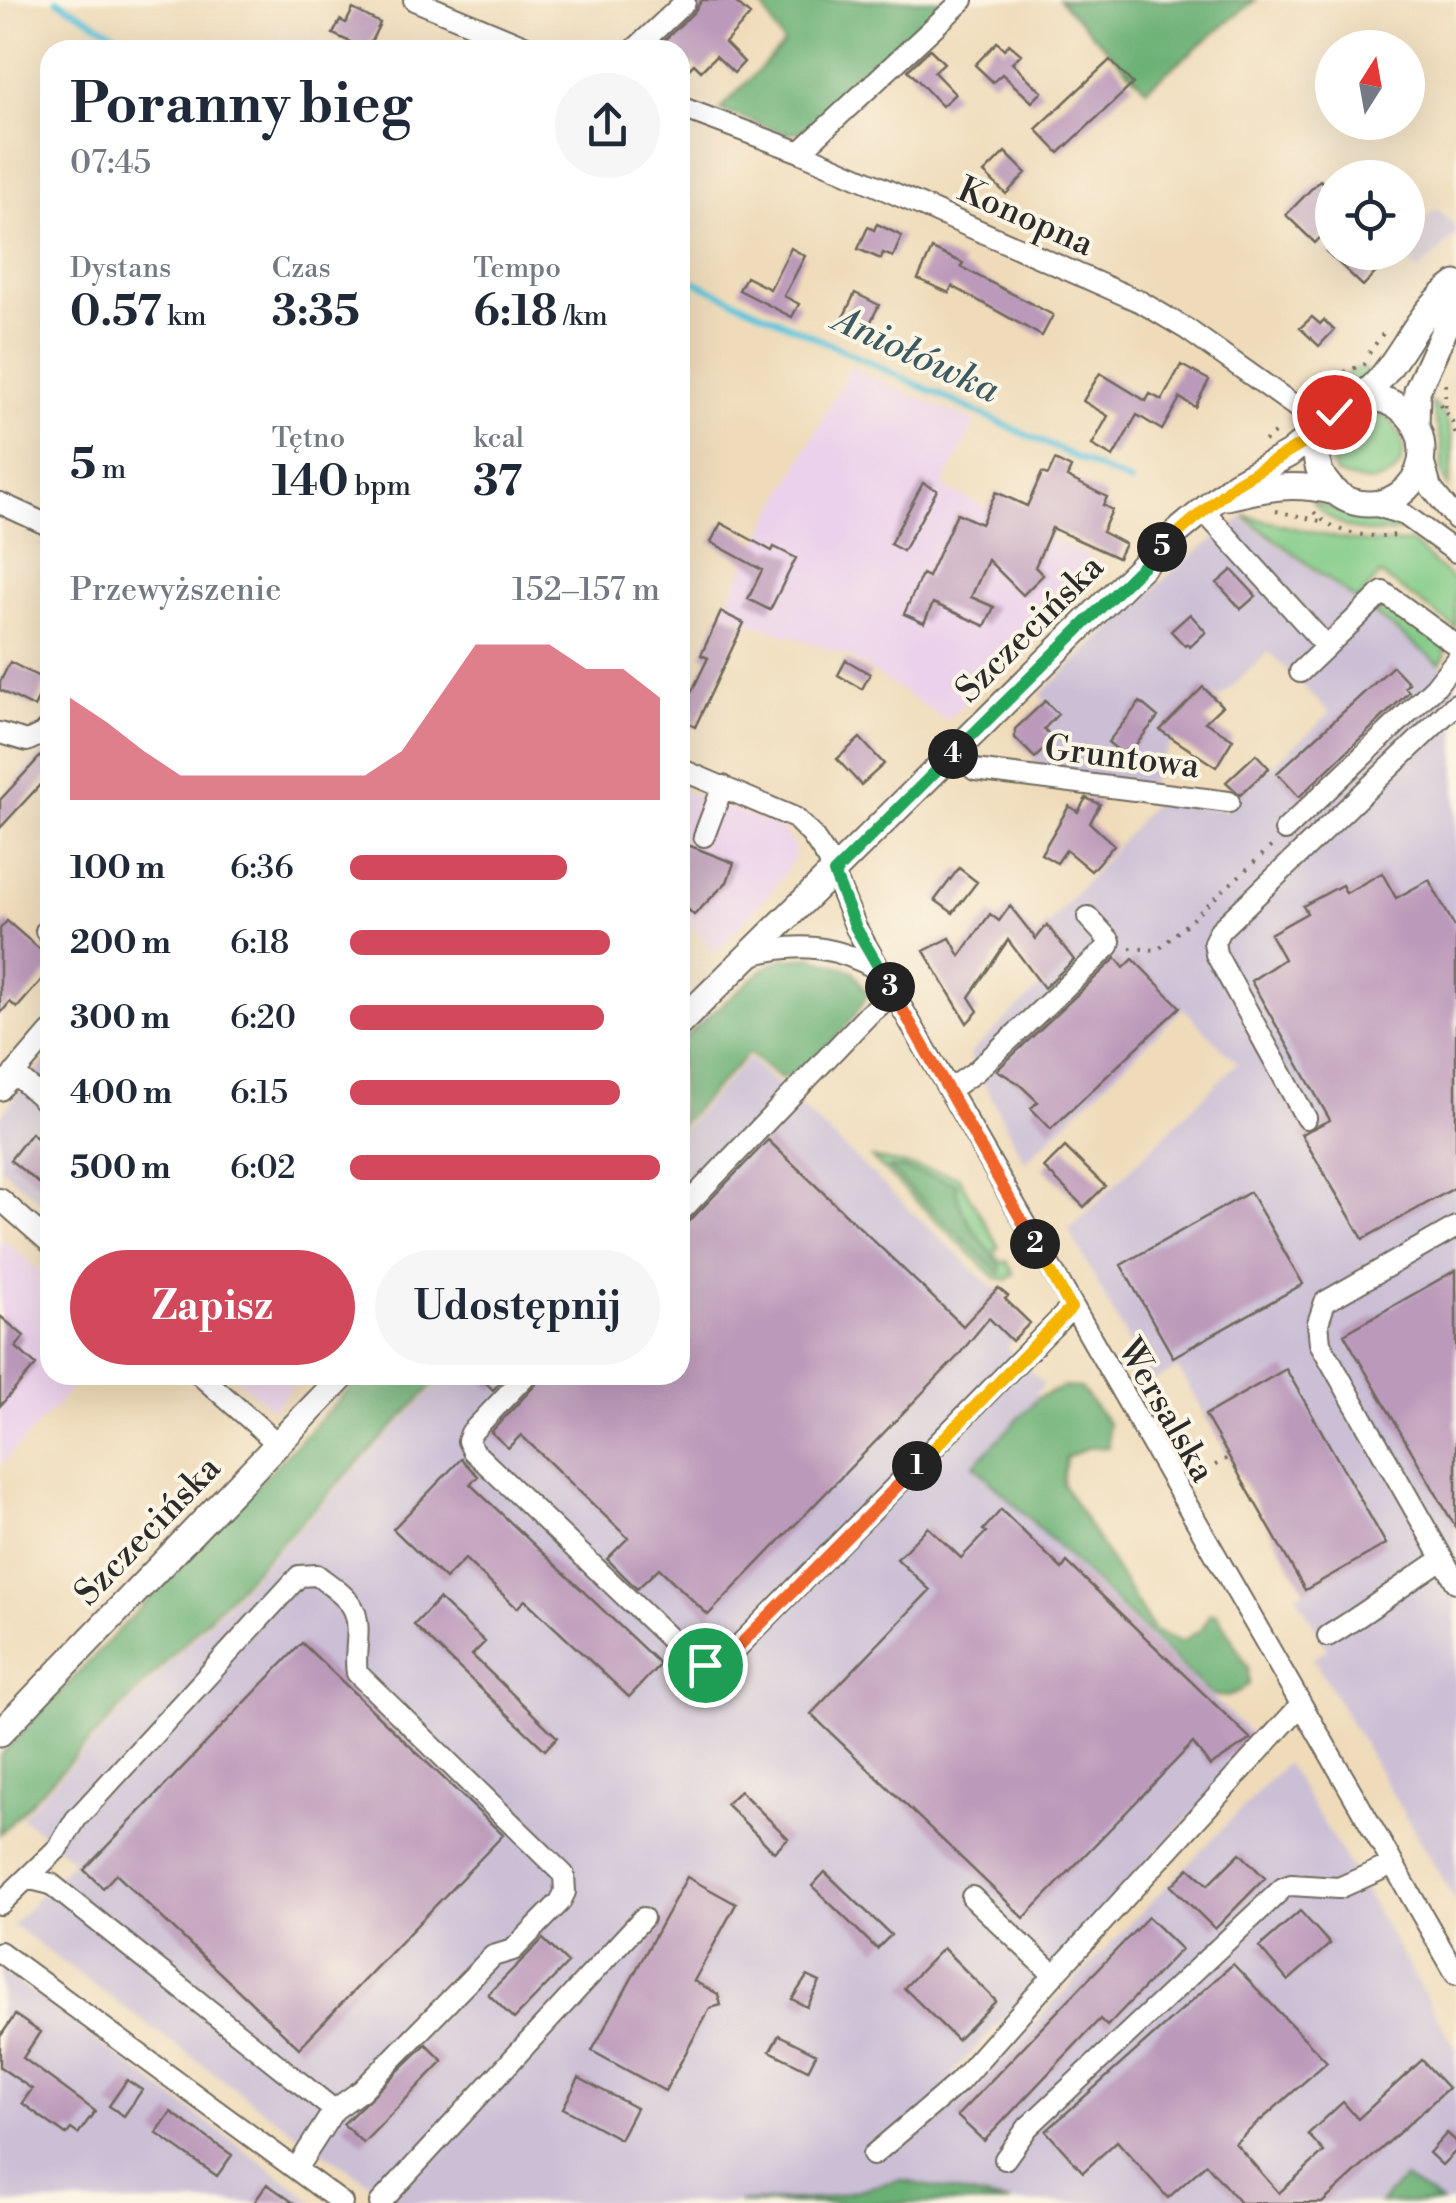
<!DOCTYPE html>
<html lang="pl">
<head>
<meta charset="utf-8">
<style>
  :root { --surface:#fff; --page:#f6f6f7; --text:#1f2937; --muted:#747a83; --accent:#d1495b }
  body { margin:0; font-family:"Libre Bodoni",serif; background:var(--page); color:var(--text); height:100vh; display:flex; flex-direction:column; font-size:38px; white-space:nowrap }
  * { box-sizing:border-box; margin:0 }
  p { font-size:32px; color:var(--muted) }
  .icon { flex:none; width:55px; height:55px; fill:none; stroke:currentColor; stroke-width:2; stroke-linecap:round; stroke-linejoin:round }
  .map { position:relative; flex:1; overflow:hidden }
  .details { position:absolute; left:40px; top:40px; width:650px; height:1345px; display:flex; flex-direction:column; background:var(--surface); border-radius:30px; box-shadow:0 10px 40px #0002 }
  .details>* { flex:none }
  .needle { width:65px; rotate:11deg }
  .fabs { position:absolute; left:1315px; top:30px; display:grid; gap:20px }
  .fabs a { display:grid; place-items:center; width:110px; height:110px; border-radius:50%; background:var(--surface); box-shadow:0 10px 40px #0002; font-size:50px }
  .pin { position:absolute; display:grid; place-items:center; width:85px; height:85px; color:#fff; margin:-42px; border:5px solid #fff; border-radius:50%; box-shadow:0 2px 10px #0007 }
  .km { position:absolute; width:50px; height:50px; margin:-25px; border-radius:50%; background:#222; color:#fff; font-size:28px; line-height:50px; text-align:center }
  .round { display:grid; place-items:center; flex:none; width:105px; height:105px; border-radius:52px; background:var(--page) }
  .headline { display:flex; align-items:center; justify-content:space-between; height:170px; padding:0 30px }
  h1 { font-size:55px; font-weight:700; line-height:75px }
  .metrics { display:grid; grid-template-columns:repeat(3,1fr); gap:15px; height:170px; padding:10px 30px }
  .metrics div { display:grid; align-content:center }
  .metrics b { font-size:42px; font-weight:700 }
  .metrics small { font-size:28px; font-weight:400 }
  .metrics p { font-size:28px }
  .chart { height:280px; padding:20px 30px }
  .chart p { display:flex; justify-content:space-between }
  .chart svg { width:100%; height:180px; margin-top:10px; fill:var(--accent); opacity:.7 }
  .primary-button { display:flex; gap:20px; margin-top:auto; padding:20px 30px }
  .primary-button a { flex:1; height:115px; border-radius:60px; background:var(--accent); color:#fff; font-size:40px; font-weight:700; line-height:115px; text-align:center }
  .primary-button a+a { background:var(--page); color:var(--text) }
  ul { padding:0 30px; list-style:none; font-size:32px }
  li { display:grid; grid-template-columns:160px 120px 1fr; align-items:center; height:75px }
  li i { height:25px; border-radius:12px; background:var(--accent) }
  .map>svg:first-child { display:block }
  .built { fill:#ebd1eb }
  .industrial { fill:#cbbfd5 }
  .green { fill:#84cc89; stroke:#587c5a; stroke-width:2.5 }
  .forest { fill:#6bb075; stroke:#4b6e50; stroke-width:2.5 }
  .lines { fill:none; stroke-linecap:round; stroke-linejoin:round }
  .stream { stroke:#5ec4dc; stroke-width:6 }
  .building { fill:#bb99ba }
  .minor-casing { stroke:#70695d; stroke-width:24 }
  .major-casing { stroke:#70695d; stroke-width:29 }
  .path { stroke:#70695d; stroke-width:4; stroke-dasharray:2.5 8; stroke-linecap:butt }
  .minor { stroke:#fff; stroke-width:20 }
  .major { stroke:#fff; stroke-width:25 }
  .split-1-casing { stroke:#fff; stroke-width:20 }
  .split-2-casing { stroke:#fff; stroke-width:20 }
  .split-3-casing { stroke:#fff; stroke-width:20 }
  .split-4-casing { stroke:#fff; stroke-width:20 }
  .split-5-casing { stroke:#fff; stroke-width:20 }
  .split-6-casing { stroke:#fff; stroke-width:20 }
  .split-1 { stroke:#f0652b; stroke-width:12 }
  .split-2 { stroke:#f5b400; stroke-width:12 }
  .split-3 { stroke:#f0652b; stroke-width:12 }
  .split-4 { stroke:#22a559; stroke-width:12 }
  .split-5 { stroke:#22a559; stroke-width:12 }
  .split-6 { stroke:#f5b400; stroke-width:12 }
  .labels { text-anchor:middle; stroke-width:8; stroke-linejoin:round; paint-order:stroke }
  .street-label { font-size:35px; fill:#2b2b2b; stroke:#fcf5e5 }
  .water-label { font-size:38px; font-style:italic; fill:#3a5960; stroke:#fcf5e5 }
</style>
</head>
<body>
<div class="map">
<svg width="1456" height="2203" viewBox="0 0 1456 2203">
  <rect width="100%" height="100%" fill="#fcf5e5"/>
  <filter id="ink" filterUnits="userSpaceOnUse"><feTurbulence type="fractalNoise" baseFrequency=".01" numOctaves="2"/><feDisplacementMap in="SourceGraphic" scale="20" xChannelSelector="R" yChannelSelector="G"/><feConvolveMatrix kernelMatrix="1 2 1 2 8 2 1 2 1" color-interpolation-filters="sRGB"/></filter>
  <filter id="wash" filterUnits="userSpaceOnUse"><feTurbulence type="fractalNoise" baseFrequency=".0048" numOctaves="4" result="noise"/><feDisplacementMap in="SourceGraphic" scale="40" xChannelSelector="R" yChannelSelector="G"/><feGaussianBlur stdDeviation="2.25" result="paint"/><feColorMatrix in="noise" values="0 0 0 0 0 0 0 0 0 0 0 0 0 0 0 0 0 1.4 0 .05"/><feComposite in="paint" operator="in"/></filter>
  <g filter="url(#wash)">
    <rect width="100%" height="100%" fill="#efdbba"/>
    <!-- built -->
    <path class="built" d="M850,367l126,56 -34,64 167,79 -163,154 -98,-64 -127,-44z
      M680,790l101,38 13,18 2,8 -17,28 -63,71 -36,-39z
      M0,1237l50,43v95h34l-84,91z
      M233,1375h71l-32,34z"/>
    <!-- industrial -->
    <path class="industrial" d="M1436,209l20,19v8l-37,34 -18,-17 7,-1v-14z
      M1243,518l213,159v1226l-143,-245 14,-9 -30,-54 89,-51 -181,-129 -27,-46 -28,13 -81,-152 168,-167 -54,-55 -158,154 -56,-107 103,-98 -24,-32 106,-122 71,7 105,-97 -61,-61 -50,47 -4,-4 -26,25 -21,27 -18,37 -109,-14 -10,-7 23,-23 -10,-11 14,-15 -18,-19 143,-133z
      M50,1056v152l-50,-41v-51z
      M749,1058l281,265 -23,24 37,38 -9,9 4,3 -65,69 285,276 -308,333 19,14 316,-326 73,118 97,168v154h-14l-38,-25 -24,25h-370l-111,-23 -77,19 -83,4h-340l-87,-58 -300,-220 61,-65 -52,-43 426,-442h233v-244z
      M0,1969l293,217 22,17h-315z"/>
    <!-- green -->
    <path class="green" d="M1358,368l11,4c-15,15 -39,31 -60,32l20,-21z
      M1431,402c25,19 25,56 17,85l-6,-15v-27z
      M1378,412c30,14 38,63 -3,69 -12,3 -27,-5 -39,-7 -16,-47 18,-41 42,-62z
      M1311,500l43,17 43,4 14,7c-42,11 -72,4 -100,-28z
      M1244,516c56,11 111,33 167,26l45,41v45l-76,-54 -23,27z
      M1389,606l56,40v10l-5,8 -67,-51z
      M872,1158l86,18 41,71 -5,4 8,12 5,-2 7,13 -7,6 -11,-2z"/>
    <!-- forest -->
    <path class="forest" d="M759,0h195l-136,126 -30,8 -68,-24 64,-66z
      M1059,0h196l-109,89z
      M812,957l41,14 15,23c-14,26 -58,80 -88,84l-31,-25 -69,72v-84l86,-74 17,-8z
      M888,1168l15,1 53,14c-1,29 29,61 45,84l-1,7z
      M362,1375h81l-443,459v-79z
      M1064,1387l16,1 28,35v24l-21,1 -21,10 -3,26 91,147 27,11 21,-13 8,-16 7,1 31,53 1,17c-12,11 -23,16 -39,10l-236,-229 65,-68z
      M1404,2178l38,25h-62z
      M899,2180l111,23h-271l83,-4z"/>
    <g class="lines">
      <!-- stream -->
      <path class="stream" d="M57,0l86,50
        M680,275l451,208"/>
    </g>
    <g id="blocks">
      <!-- building -->
      <path class="building" d="M702,0h31l17,15 -25,28 19,19 -10,11 -18,-17 -15,15 -7,-7 -5,5 -9,-8v-11h-26l40,-38z
        M353,9l27,14 -13,27 -34,-16 7,-14 6,3z
        M997,42l7,7 5,-5 12,10 -9,9 30,29 -10,10 -30,-28 -9,8 -18,-17z
        M930,49l14,14 -10,9 21,22 -13,12 -34,-36z
        M1110,60l23,24 -74,69 -23,-24z
        M1005,152l21,21 -20,21 -22,-21z
        M1320,180l12,12v33l-17,18 -29,-28z
        M877,224l25,12 -9,21 -10,-4 -2,6 -23,-10 10,-22 6,3z
        M791,248l14,8 -21,40 15,8 -7,13 -53,-27 7,-13 24,12z
        M932,249l31,14 -2,4 92,48 -11,21 -90,-50 -3,7 -31,-14z
        M1327,252h68l-32,34z
        M855,293l24,12 -11,22 -24,-11z
        M1312,317l8,7 4,-4 10,10 -15,16 -19,-18z
        M1181,365l28,15 -14,27 -15,-9 -18,32 -25,-15 -24,42 -21,-12 16,-29 -25,-15 17,-28 46,28 4,-7 12,6z
        M1055,460l16,8 -4,9 40,20 -4,8 9,5 -10,22 23,12 -7,14 -66,-30 -17,39 8,8 -20,20 -35,-35 -17,37 23,10 -9,19 -52,-23 -9,20 -20,-9 18,-40 6,3 29,-64 24,11 15,-32 31,14 15,-33 6,2z
        M923,483l14,7 -34,61 -13,-7z
        M721,523l51,28 2,-4 22,11 -26,52 -22,-11 14,-29 -51,-28z
        M1232,570l24,26 -15,13 -24,-26z
        M721,612l23,11 -49,104 -15,-8v-3l28,-58 -7,-3z
        M1190,614l16,18 -16,15 -3,-3 -2,2 -14,-15z
        M846,660l24,14 -8,15 -24,-14z
        M10,662l37,19 -13,26 -34,-17v-8z
        M1393,666l16,17 -4,4 4,5 -110,105 -22,-24z
        M1203,687l19,19 -17,16 28,17 -17,28 -56,-37z
        M1045,701l13,13 -14,15 10,10 -19,19 -20,-20v-9z
        M1140,702l18,15 -32,40 -18,-15z
        M860,738l24,26 -23,21 -24,-26z
        M50,746v28l-50,54v-28z
        M1256,754l13,14 -29,27 -14,-13z
        M1086,798l14,6 -10,19 24,22 -23,26 -25,-21 -9,13 -16,-9 28,-48 9,6z
        M680,842l54,21 -7,19 -33,33 -14,-13z
        M959,868l18,14 -24,31 -18,-13z
        M1382,873l14,25 33,-18 27,49v258l-93,52 -62,-105 29,-14 -79,-139 33,-22 -14,-25 37,-21 -4,-7 39,-21 4,8z
        M1010,906l26,33 11,-14 27,35 -30,28 -36,-48 -39,57 9,14 -11,12 -43,-72 26,-13 10,18 30,-42 9,7z
        M7,921l43,37v12l-33,38 -7,-6 -10,12v-85z
        M1116,958l8,10 9,-9 47,48 -129,122 -20,-21 7,-6 -20,-19 -21,-13z
        M50,1124v68l-40,-32 21,-27 7,6z
        M768,1140l195,186 35,-38 10,8 -3,3 25,24 -18,18 -23,-23 -32,39 -249,258 -49,-47 -22,21 -30,-30 21,-21 -107,-103 -13,13 -17,-16 45,-48 3,-9h141v-144z
        M1065,1147l40,39 -21,21 -40,-39z
        M1250,1192l53,92 -130,73 -52,-92z
        M1456,1270v258l-112,-194z
        M0,1316l24,20 -8,11 20,18 -36,41z
        M1286,1369l100,175 -81,46 -100,-175z
        M478,1375h29l-14,15z
        M461,1459l17,17 -8,8 190,180 -31,33 -104,-97 -8,8 -52,-49 -20,20 -52,-50z
        M1001,1510l61,59 5,-7 184,177 -41,27 -17,-23 -169,175 -213,-204 119,-124 -33,-31 31,-32 33,31 25,-26 -3,-2z
        M439,1599l46,43 -13,13 85,82 -12,13 -131,-125z
        M302,1643l201,192 -204,213 -183,-174 -13,14 -19,-18z
        M740,1791l48,47 -14,14 -48,-48z
        M1240,1853l25,25 -50,51 -44,-43 18,-18 19,17z
        M825,1872l66,63 -14,14 -65,-63z
        M687,1877l49,27 -42,77 24,13 3,11 -11,3 -45,83 -73,-40z
        M1300,1911l30,33 -42,37 -29,-34z
        M1148,1917l33,32 -74,77 -7,-7 -116,122 -27,-25z
        M543,1939l25,24 -54,56 -26,-25z
        M943,1948l53,53 -39,39 -53,-52z
        M1233,1964l94,98 -92,81 44,50 45,-41 -16,-18 35,-32 15,17 64,-59 26,28 -126,115h-82l-34,-39 -38,34 -51,-57 -34,31 -37,-41z
        M807,1976l13,6 -13,25 -15,-8z
        M15,2015l25,17 -17,26 72,53 -17,23 -7,-5 -5,6 -44,-32 10,-14 -32,-22v-30z
        M779,2035l37,19 -8,16 -38,-19z
        M426,2044l17,17 -80,82 -20,-19z
        M579,2078l57,30 -16,31 -57,-31z
        M127,2080l15,10 -18,26 -15,-10z
        M171,2112l61,43 -15,21 -61,-43z
        M1447,2133l9,8v10l-14,14 -13,-12z
        M267,2184l27,19h-40z"/>
    </g>
  </g>
  <g filter="url(#ink)">
    <use href="#blocks" fill-opacity="0" stroke="#70695d" stroke-width="2.5"/>
    <g class="lines">
      <defs>
        <path id="minor" d="M414,0l120,50
          M634,50l51,-48
          M680,107l120,45 341,150 47,28 135,96
          M800,152l163,-152
          M1422,457l9,31 25,31
          M0,503l50,23
          M1371,504l34,11 51,37
          M1203,510l123,136
          M1300,672l83,-80 73,53
          M0,733l27,8 15,-7 8,-8
          M954,753l21,17 254,32
          M680,769l115,49 16,16 17,25 28,69 600,1046
          M1285,830l150,-143 21,-27
          M704,836l19,-50
          M46,931l4,4
          M752,955c47,-14 85,-9 127,15
          M14,1073l30,27 6,-5
          M0,1090l50,-58
          M949,1090l27,-19 133,-125 1,-5 -22,-24
          M1306,1118l-90,-164 -2,-12 6,-12 236,-226
          M0,1199l50,44
          M680,1212l188,-197 25,-21
          M1456,1227l-131,75 -7,21 2,20 136,239
          M200,1375l78,69
          M526,1375l-55,58 -3,8 5,10 222,212 24,3 352,-358
          M1328,1636c40,-24 76,-52 114,-77
          M27,1878l24,6 283,226
          M972,1897l82,78 246,-269
          M0,1904l59,-57 17,-28 223,-243 18,-1c11,9 30,21 36,33 10,19 0,45 4,65l207,202 1,17 -5,10 -47,48 -20,6 -131,134 -28,20 -38,59
          M0,1952l342,251
          M873,2155l86,-73 95,-107
          M1005,2159l23,-32 255,-239 8,-3 48,3 54,-24
          M380,2203l263,-285"/>
        <path id="major" d="M1316 451a53 53 0 1 1 106 0a53 53 0 1 1-106 0Z
          M1353,401c42,-20 57,-85 103,-117
          M1416,427l1,-36 39,-87
          M1227,497c42,-10 65,-15 109,-5
          M680,1023l496,-490 59,-49 54,-30 34,-28
          M0,1733l344,-358"/>
      </defs>
      <!-- minor casing -->
      <use href="#minor" class="minor-casing"/>
      <!-- major casing -->
      <use href="#major" class="major-casing"/>
      <!-- path -->
      <path class="path" d="M1369,353l18,-25
        M1445,384v25
        M1311,397l20,-20 34,-13
        M1440,404l12,18 4,14
        M1264,441l16,-12
        M1276,511l44,10
        M1314,512c20,23 56,26 84,23
        M1130,948l28,2 115,-105
        M1197,1476l32,-19"/>
      <!-- minor -->
      <use href="#minor" class="minor"/>
      <!-- major -->
      <use href="#major" class="major"/>
    </g>
  </g>
  <g class="lines" filter="url(#ink)">
    <defs>
      <path id="split-1" d="M705,1665l14,1 198,-200"/>
      <path id="split-2" d="M917,1466l154,-158 -36,-64"/>
      <path id="split-3" d="M890,987l145,257"/>
      <path id="split-4" d="M890,987l-34,-59 -22,-55 119,-119"/>
      <path id="split-5" d="M953,754l209,-207"/>
      <path id="split-6" d="M1162,547l73,-63 72,-43 27,-29"/>
    </defs>
    <!-- split-1 casing -->
    <use href="#split-1" class="split-1-casing"/>
    <!-- split-2 casing -->
    <use href="#split-2" class="split-2-casing"/>
    <!-- split-3 casing -->
    <use href="#split-3" class="split-3-casing"/>
    <!-- split-4 casing -->
    <use href="#split-4" class="split-4-casing"/>
    <!-- split-5 casing -->
    <use href="#split-5" class="split-5-casing"/>
    <!-- split-6 casing -->
    <use href="#split-6" class="split-6-casing"/>
    <!-- split-1 -->
    <use href="#split-1" class="split-1"/>
    <!-- split-2 -->
    <use href="#split-2" class="split-2"/>
    <!-- split-3 -->
    <use href="#split-3" class="split-3"/>
    <!-- split-4 -->
    <use href="#split-4" class="split-4"/>
    <!-- split-5 -->
    <use href="#split-5" class="split-5"/>
    <!-- split-6 -->
    <use href="#split-6" class="split-6"/>
  </g>
  <g class="labels">
    <!-- street labels -->
    <g class="street-label">
      <text transform="translate(1026 216) rotate(24)" y="12">Konopna</text>
      <text transform="translate(1029 628) rotate(-45)" y="12">Szczecińska</text>
      <text transform="translate(1122 756) rotate(7)" y="12">Gruntowa</text>
      <text transform="translate(1167 1410) rotate(60)" y="12">Wersalska</text>
      <text transform="translate(147 1530) rotate(-46)" y="12">Szczecińska</text>
    </g>
    <!-- water labels -->
    <g class="water-label">
      <text transform="translate(917 354) rotate(25)" y="13">Aniołówka</text>
    </g>
  </g>
</svg>
<div class="fabs">
<a><svg class="needle" viewBox="-14 -14 28 28"><path d="M0-13l5 13h-10z" fill="#e53935"/><path d="M0 13l5-13h-10z" fill="#747a83"/></svg></a>
<a><svg class="icon" aria-label="locate" viewBox="0 0 24 24"><circle cx="12" cy="12" r="6"/><path d="M12 2v4M12 18v4M2 12h4M18 12h4"/></svg></a>
</div>
<div class="pin" style="left:705px;top:1665px;background:#1e9e55"><svg class="icon" aria-label="arrive" viewBox="0 0 24 24"><path d="M6 21V4h12l-3 4 3 4H6"/></svg></div>
<div class="pin" style="left:1334px;top:412px;background:#d93025"><svg class="icon" aria-label="check" viewBox="0 0 24 24"><path d="M5 12l5 5 9-10"/></svg></div>
<b class="km" style="left:917px;top:1466px">1</b>
<b class="km" style="left:1035px;top:1244px">2</b>
<b class="km" style="left:890px;top:987px">3</b>
<b class="km" style="left:953px;top:754px">4</b>
<b class="km" style="left:1162px;top:547px">5</b>
<section class="details">
<div class="headline"><div><h1>Poranny bieg</h1><p>07:45</p></div><a class="round"><svg class="icon" aria-label="share" viewBox="0 0 24 24"><path d="M12 15V3M7 8l5-5 5 5M5 13v7h14v-7"/></svg></a></div>
<div class="metrics">
<div><p>Dystans</p><b>0.57<small> km</small></b></div>
<div><p>Czas</p><b>3:35</b></div>
<div><p>Tempo</p><b>6:18<small> /km</small></b></div>
</div>
<div class="metrics">
<div><b>5<small> m</small></b></div>
<div><p>Tętno</p><b>140<small> bpm</small></b></div>
<div><p>kcal</p><b>37</b></div>
</div>
<div class="chart"><p><span>Przewyższenie</span>152–157 m</p>
<svg viewBox="0 0 160 44" preserveAspectRatio="none"><path d="M0 44V19L10 25L20 32L30 38L40 38L50 38L60 38L70 38L80 38L90 32L100 19L110 6L120 6L130 6L140 12L150 12L160 19V44z"/></svg>
</div>
<ul>
<li><b>100 m</b>6:36<i style="width:70%"></i></li>
<li><b>200 m</b>6:18<i style="width:84%"></i></li>
<li><b>300 m</b>6:20<i style="width:82%"></i></li>
<li><b>400 m</b>6:15<i style="width:87%"></i></li>
<li><b>500 m</b>6:02<i style="width:100%"></i></li>
</ul>
<div class="primary-button"><a>Zapisz</a><a>Udostępnij</a></div>
</section>
</div>
</body>
</html>
